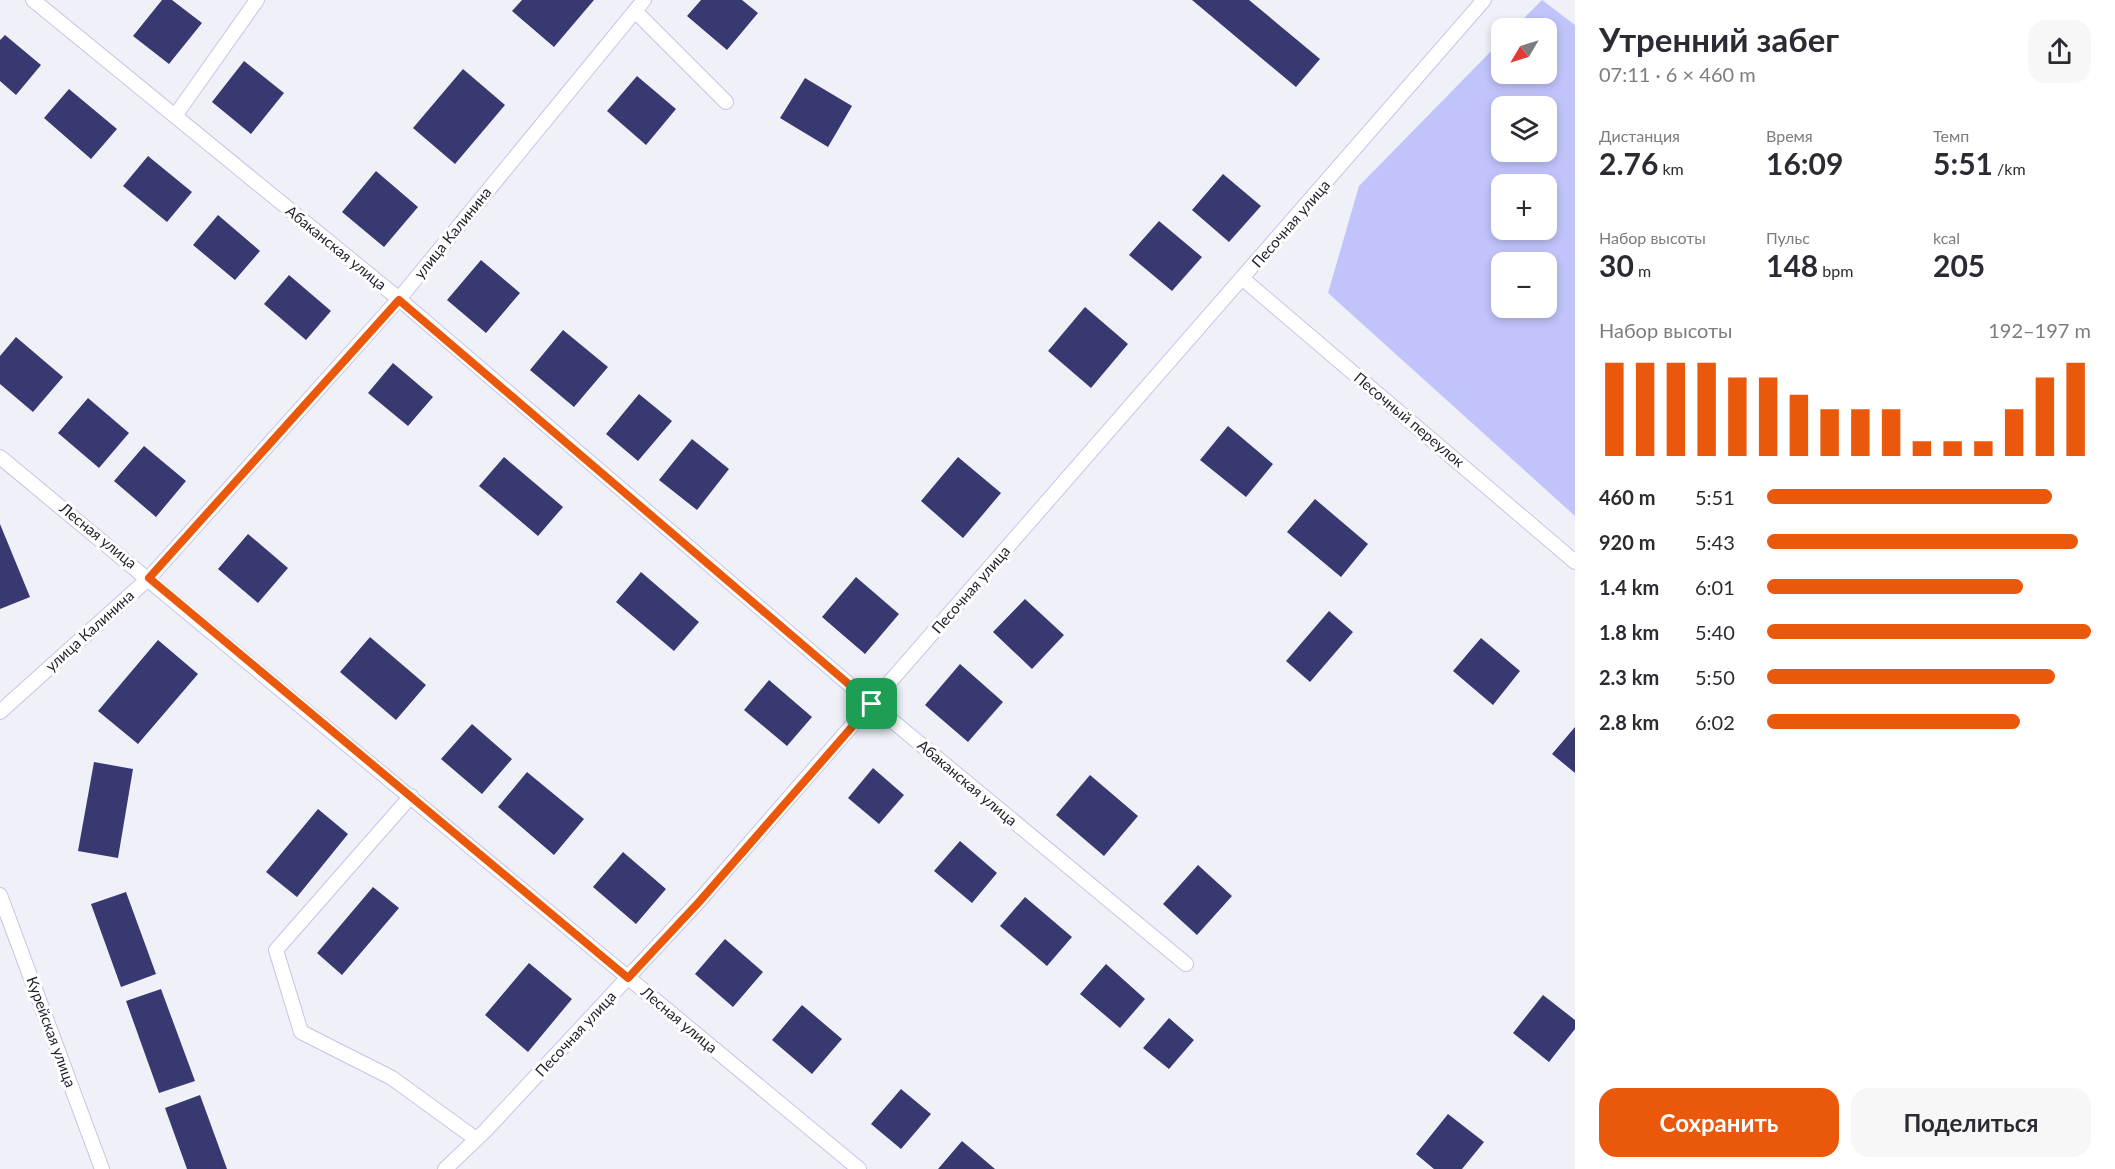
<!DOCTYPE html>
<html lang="ru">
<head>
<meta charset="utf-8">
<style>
  :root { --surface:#fff; --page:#f7f7f7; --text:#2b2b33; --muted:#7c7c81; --accent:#ea580c }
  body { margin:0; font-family:Lato,sans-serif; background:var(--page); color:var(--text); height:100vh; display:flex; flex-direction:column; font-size:22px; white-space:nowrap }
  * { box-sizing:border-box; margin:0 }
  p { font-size:20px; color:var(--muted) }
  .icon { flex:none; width:33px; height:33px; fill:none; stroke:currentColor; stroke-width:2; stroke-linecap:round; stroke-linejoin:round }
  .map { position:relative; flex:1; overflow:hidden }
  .sheet { display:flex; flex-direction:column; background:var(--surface); width:540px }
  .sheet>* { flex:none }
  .needle { width:39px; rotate:232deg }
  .fabs { position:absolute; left:1491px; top:18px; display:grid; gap:12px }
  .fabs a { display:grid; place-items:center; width:66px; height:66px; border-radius:12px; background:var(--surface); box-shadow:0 3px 9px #0003; font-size:30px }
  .pin { position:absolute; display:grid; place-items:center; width:51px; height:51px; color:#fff; margin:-26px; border-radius:12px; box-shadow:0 3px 9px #0006 }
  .round { display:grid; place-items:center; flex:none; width:63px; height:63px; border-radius:18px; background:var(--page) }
  .head { display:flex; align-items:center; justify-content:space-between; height:102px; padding:0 24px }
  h1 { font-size:33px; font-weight:700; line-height:45px }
  .stats { display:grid; grid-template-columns:repeat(3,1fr); gap:9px; height:102px; padding:6px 24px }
  .stats div { display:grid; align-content:center }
  .stats b { font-size:30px; font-weight:700 }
  .stats small { font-size:16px; font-weight:400 }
  .stats p { font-size:16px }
  .chart { height:168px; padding:12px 24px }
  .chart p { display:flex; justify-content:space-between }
  .chart svg { width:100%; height:108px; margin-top:6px; stroke:var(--accent); stroke-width:6 }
  .action { display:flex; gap:12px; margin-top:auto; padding:12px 24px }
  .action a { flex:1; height:69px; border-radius:18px; background:var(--accent); color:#fff; font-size:24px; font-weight:700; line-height:69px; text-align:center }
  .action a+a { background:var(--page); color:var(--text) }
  ul { padding:0 24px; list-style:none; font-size:20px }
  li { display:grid; grid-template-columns:96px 72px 1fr; align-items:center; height:45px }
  li i { height:15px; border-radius:8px; background:var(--accent) }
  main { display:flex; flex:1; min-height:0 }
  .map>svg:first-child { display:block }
  .green { fill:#c0c4fa; fill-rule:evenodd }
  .building { fill:#393972 }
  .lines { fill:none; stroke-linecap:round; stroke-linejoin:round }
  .lane-casing { stroke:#c2c5e8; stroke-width:16 }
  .lane { stroke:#fff; stroke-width:14 }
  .route-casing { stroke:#fff; stroke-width:12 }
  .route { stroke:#ea580c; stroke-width:8 }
  .labels { text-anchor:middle; stroke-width:6; stroke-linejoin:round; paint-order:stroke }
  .street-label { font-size:15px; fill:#1f202d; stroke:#fff }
</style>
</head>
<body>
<main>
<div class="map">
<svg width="1575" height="1169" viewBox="0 0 1575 1169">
  <rect width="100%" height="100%" fill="#f0f1f8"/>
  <!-- green -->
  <path class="green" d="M1542,0l33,25v491l-247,-223 31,-107 142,-145 1,33h44v-46h-32zM1502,106h44v46h-44zM1502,184h44v46h-44zM1502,262h44v46h-44z"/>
  <!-- building -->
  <path class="building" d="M162,0h10l30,23 -33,41 -36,-28z
    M522,0h72l-40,47 -42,-36z
    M701,0h41l16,13 -31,37 -40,-34z
    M1192,0h57l71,59 -24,28z
    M5,35l36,30 -25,30 -16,-14v-41z
    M244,61l40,32 -33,41 -39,-32z
    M463,69l42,36 -50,59 -42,-36z
    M637,76l39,33 -30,36 -39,-34z
    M805,78l47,28 -24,41 -48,-29z
    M69,89l48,40 -26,30 -47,-41z
    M148,156l44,36 -25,30 -44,-36z
    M376,171l42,36 -34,40 -42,-35z
    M1223,174l38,32 -32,36 -37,-32z
    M218,215l42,36 -25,29 -42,-35z
    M1159,221l43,36 -30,34 -43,-36z
    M481,260l39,33 -34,40 -39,-33z
    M289,275l42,36 -25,29 -42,-36z
    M1085,307l43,37 -37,44 -43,-37z
    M563,330l45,37 -34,40 -44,-37z
    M16,337l47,40 -30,35 -33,-28v-28z
    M393,363l40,34 -25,29 -40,-33z
    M639,394l33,27 -34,40 -32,-27z
    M88,398l41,35 -30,35 -41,-35z
    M1228,426l45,38 -27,33 -46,-37z
    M692,439l37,30 -32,41 -38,-30z
    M144,446l42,35 -30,36 -42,-36z
    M504,457l59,50 -25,29 -59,-50z
    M958,457l43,36 -38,45 -42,-37z
    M1315,499l53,45 -27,33 -54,-45z
    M0,524l30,73 -30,12z
    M248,534l40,34 -30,35 -40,-34z
    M641,572l58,50 -25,29 -58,-49z
    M856,577l43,37 -34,40 -43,-37z
    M1025,599l39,36 -32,34 -39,-37z
    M1329,611l24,21 -43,50 -24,-21z
    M370,637l56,48 -30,35 -56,-48z
    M1481,638l39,33 -27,34 -40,-34z
    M158,640l40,34 -60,70 -40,-33z
    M960,664l43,38 -35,40 -43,-37z
    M769,680l43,37 -25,29 -43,-36z
    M472,724l40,35 -30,35 -41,-35z
    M1575,727v46l-23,-19z
    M94,762l39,7 -15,89 -40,-7z
    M873,768l31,27 -25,29 -31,-26z
    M527,772l57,47 -30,36 -56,-48z
    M1090,775l48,41 -34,40 -48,-41z
    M318,809l30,25 -51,63 -31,-25z
    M960,841l37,32 -25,30 -38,-32z
    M623,852l43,37 -30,35 -43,-37z
    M1198,865l34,31 -35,39 -34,-31z
    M373,887l26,21 -57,67 -25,-22z
    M126,892l30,82 -35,13 -30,-83z
    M1025,897l47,40 -25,29 -47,-40z
    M725,939l38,33 -30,35 -38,-33z
    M529,963l43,36 -44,53 -43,-37z
    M1106,964l39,35 -25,29 -40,-34z
    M161,989l34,92 -36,12 -33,-92z
    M1543,995l32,25v9l-26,33 -36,-29z
    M802,1005l40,34 -30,35 -40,-34z
    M1169,1018l25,22 -25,29 -26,-21z
    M901,1089l30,25 -30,35 -30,-25z
    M200,1095l27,74h-40l-22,-61z
    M1448,1114l36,28 -22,27h-28l-18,-15z
    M962,1141l33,28h-57z"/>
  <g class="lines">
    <defs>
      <path id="lane" d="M33,0l366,299 473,405 314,260
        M635,11l91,91
        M175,116l82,-116
        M1243,279l332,283
        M0,457l859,712
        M0,712l149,-134 250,-279 245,-299
        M411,796l-135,154 25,82 91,46 84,61
        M0,895l102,274
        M445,1169l40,-38 214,-230 785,-901"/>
    </defs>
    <!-- lane casing -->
    <use href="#lane" class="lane-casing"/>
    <!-- lane -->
    <use href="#lane" class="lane"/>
  </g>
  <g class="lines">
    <defs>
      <path id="route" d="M399,300l473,404 -173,198 -71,76 -479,-400z"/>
    </defs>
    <!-- route casing -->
    <use href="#route" class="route-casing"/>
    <!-- route -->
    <use href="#route" class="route"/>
  </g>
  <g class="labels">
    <!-- street labels -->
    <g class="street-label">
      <text transform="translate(1291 224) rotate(-49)" y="5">Песочная улица</text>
      <text transform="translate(453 233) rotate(-51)" y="5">улица Калинина</text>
      <text transform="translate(336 248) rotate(39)" y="5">Абаканская улица</text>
      <text transform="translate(1409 420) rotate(40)" y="5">Песочный переулок</text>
      <text transform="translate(98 536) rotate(39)" y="5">Лесная улица</text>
      <text transform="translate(971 590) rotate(-49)" y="5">Песочная улица</text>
      <text transform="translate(90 631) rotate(-42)" y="5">улица Калинина</text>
      <text transform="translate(967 783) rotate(40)" y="5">Абаканская улица</text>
      <text transform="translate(679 1020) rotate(40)" y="5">Лесная улица</text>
      <text transform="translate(51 1032) rotate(70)" y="5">Курейская улица</text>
      <text transform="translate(576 1034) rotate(-47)" y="5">Песочная улица</text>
    </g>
  </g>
</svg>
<div class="fabs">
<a><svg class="needle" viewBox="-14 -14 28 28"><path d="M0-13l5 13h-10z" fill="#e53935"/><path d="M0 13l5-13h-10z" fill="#7c7c81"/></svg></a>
<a><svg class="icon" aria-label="layers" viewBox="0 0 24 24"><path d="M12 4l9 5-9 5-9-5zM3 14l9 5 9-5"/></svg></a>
<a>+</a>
<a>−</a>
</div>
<div class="pin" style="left:872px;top:704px;background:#1e9e55"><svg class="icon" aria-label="arrive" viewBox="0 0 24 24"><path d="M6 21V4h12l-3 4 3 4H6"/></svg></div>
</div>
<section class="sheet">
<div class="head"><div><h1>Утренний забег</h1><p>07:11 · 6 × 460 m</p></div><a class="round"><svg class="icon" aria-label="share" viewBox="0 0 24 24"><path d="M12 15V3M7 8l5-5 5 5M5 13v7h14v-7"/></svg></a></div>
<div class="stats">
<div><p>Дистанция</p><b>2.76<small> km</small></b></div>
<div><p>Время</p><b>16:09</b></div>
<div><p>Темп</p><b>5:51<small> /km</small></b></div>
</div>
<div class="stats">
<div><p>Набор высоты</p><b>30<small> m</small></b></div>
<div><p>Пульс</p><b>148<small> bpm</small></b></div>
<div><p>kcal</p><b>205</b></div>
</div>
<div class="chart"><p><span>Набор высоты</span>192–197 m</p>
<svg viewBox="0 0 160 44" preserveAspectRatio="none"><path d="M5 44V6M15 44V6M25 44V6M35 44V6M45 44V12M55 44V12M65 44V19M75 44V25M85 44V25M95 44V25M105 44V38M115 44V38M125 44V38M135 44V25M145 44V12M155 44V6"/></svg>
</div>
<ul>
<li><b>460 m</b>5:51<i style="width:88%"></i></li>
<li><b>920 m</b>5:43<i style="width:96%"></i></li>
<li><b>1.4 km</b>6:01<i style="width:79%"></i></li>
<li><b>1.8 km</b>5:40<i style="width:100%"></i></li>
<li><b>2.3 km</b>5:50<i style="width:89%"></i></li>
<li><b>2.8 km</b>6:02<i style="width:78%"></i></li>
</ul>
<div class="action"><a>Сохранить</a><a>Поделиться</a></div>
</section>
</main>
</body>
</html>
